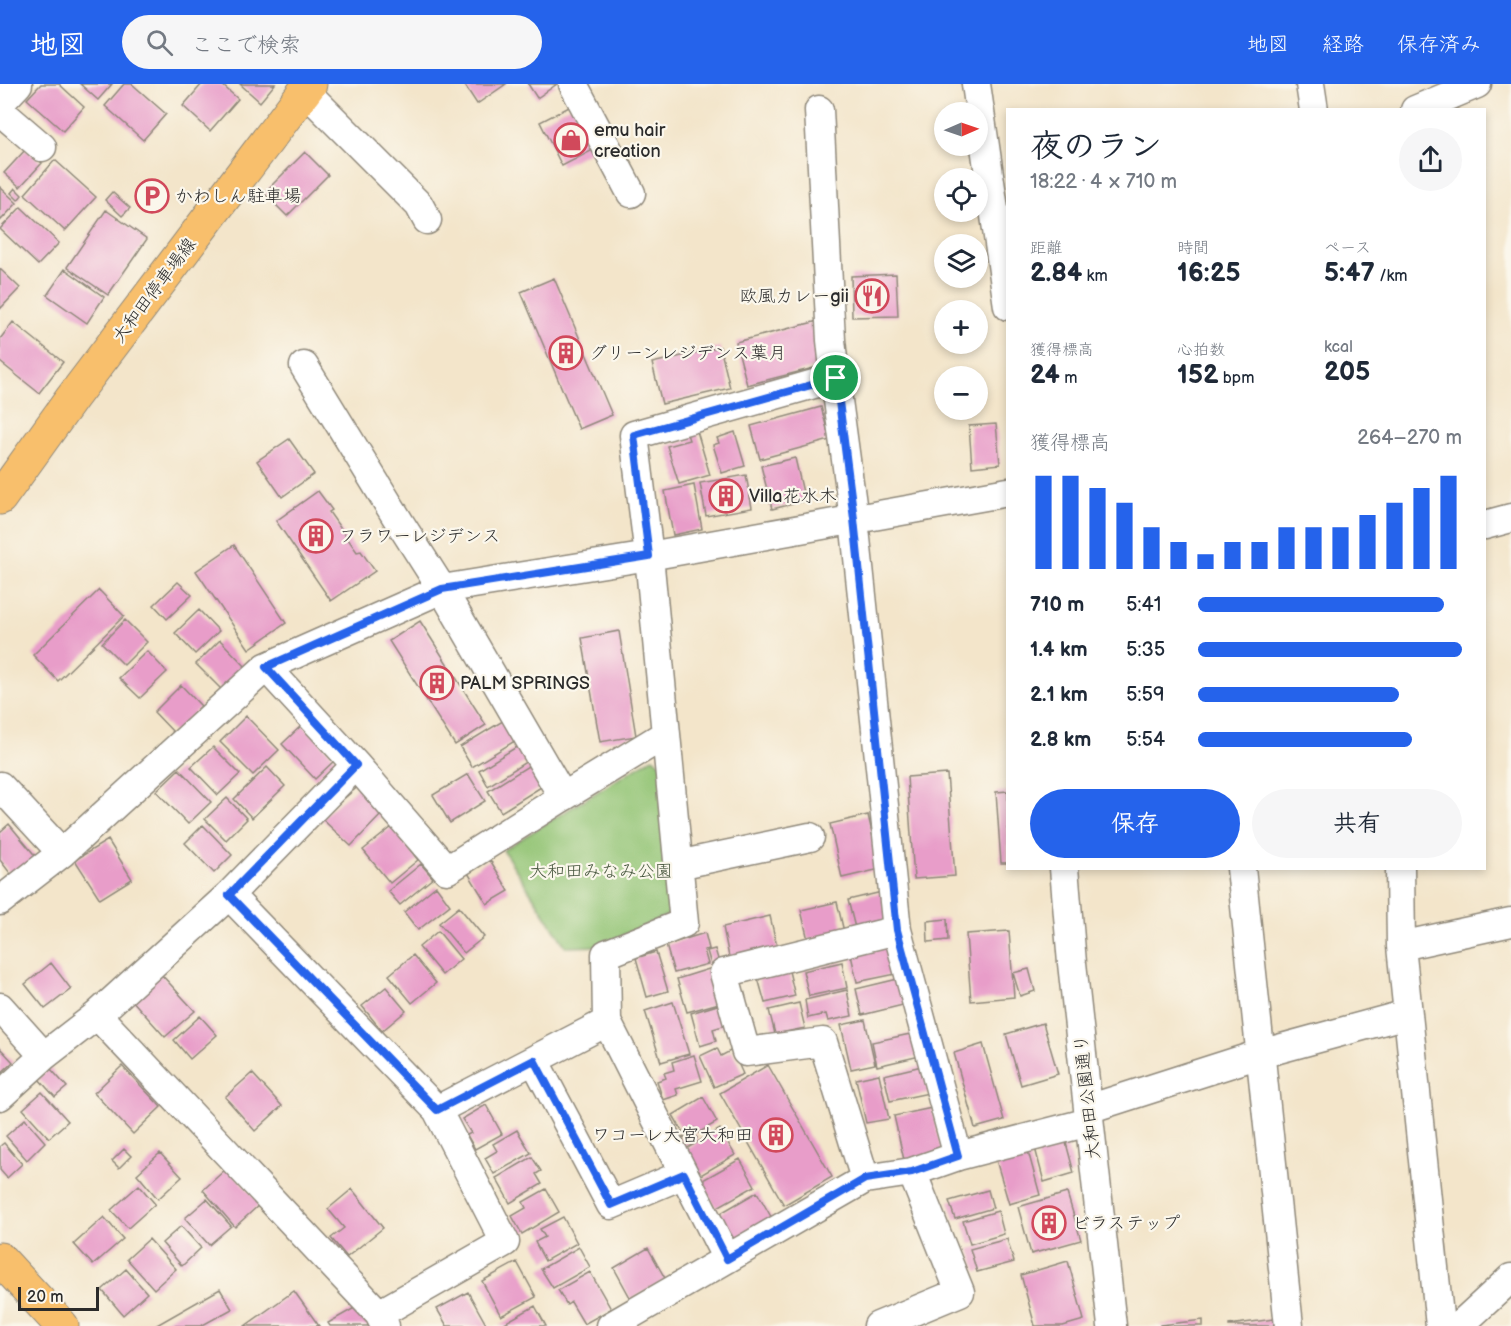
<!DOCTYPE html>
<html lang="ja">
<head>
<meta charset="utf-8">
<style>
  :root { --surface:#fff; --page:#f6f6f7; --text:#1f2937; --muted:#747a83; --accent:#2563eb }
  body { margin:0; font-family:"Balsamiq Sans","Klee One",sans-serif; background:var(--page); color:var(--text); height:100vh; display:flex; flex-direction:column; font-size:22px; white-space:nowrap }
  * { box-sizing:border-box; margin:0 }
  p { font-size:20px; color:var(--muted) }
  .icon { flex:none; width:33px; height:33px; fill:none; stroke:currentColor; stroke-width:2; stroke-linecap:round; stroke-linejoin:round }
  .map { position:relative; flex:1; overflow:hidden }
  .side { position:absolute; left:1006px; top:24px; width:480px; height:762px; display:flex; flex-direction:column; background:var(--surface); border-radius:0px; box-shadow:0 3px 9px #0003 }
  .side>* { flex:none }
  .needle { width:39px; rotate:88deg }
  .tools { position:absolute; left:934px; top:18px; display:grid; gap:12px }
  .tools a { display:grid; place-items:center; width:54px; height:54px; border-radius:50%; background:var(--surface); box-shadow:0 3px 9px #0003; font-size:30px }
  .scale { position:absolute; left:18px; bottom:15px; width:81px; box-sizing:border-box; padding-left:6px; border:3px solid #2b2b2b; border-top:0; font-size:16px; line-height:21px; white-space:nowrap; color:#2b2b2b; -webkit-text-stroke:4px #fbf7ec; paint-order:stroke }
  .pin { position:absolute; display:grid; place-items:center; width:51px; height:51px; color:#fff; margin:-26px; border:3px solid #fff; border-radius:50%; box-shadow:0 2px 6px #0007 }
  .round { display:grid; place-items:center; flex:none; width:63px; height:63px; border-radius:32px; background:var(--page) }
  .summary { display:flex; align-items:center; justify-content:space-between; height:102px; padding:0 24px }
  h1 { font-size:33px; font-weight:800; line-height:45px }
  .stats { display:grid; grid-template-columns:repeat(3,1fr); gap:9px; height:102px; padding:6px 24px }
  .stats div { display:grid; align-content:center }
  .stats b { font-size:26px; font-weight:800 }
  .stats small { font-size:16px; font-weight:400 }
  .stats p { font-size:16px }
  .chart { height:168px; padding:12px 24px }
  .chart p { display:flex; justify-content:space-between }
  .chart svg { width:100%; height:108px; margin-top:6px; stroke:var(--accent); stroke-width:6 }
  .button { display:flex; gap:12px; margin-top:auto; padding:12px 24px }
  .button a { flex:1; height:69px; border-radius:36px; background:var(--accent); color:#fff; font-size:24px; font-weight:800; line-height:69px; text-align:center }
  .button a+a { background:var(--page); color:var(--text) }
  ul { padding:0 24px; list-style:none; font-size:20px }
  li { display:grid; grid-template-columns:96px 72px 1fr; align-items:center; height:45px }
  li i { height:15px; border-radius:8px; background:var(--accent) }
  header { display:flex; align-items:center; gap:36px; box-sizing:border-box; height:84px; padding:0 30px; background:var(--accent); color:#fff }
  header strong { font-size:28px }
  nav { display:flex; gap:33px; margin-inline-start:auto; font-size:21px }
  .search { width:420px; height:54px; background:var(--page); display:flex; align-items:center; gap:15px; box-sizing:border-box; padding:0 21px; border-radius:33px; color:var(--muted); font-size:22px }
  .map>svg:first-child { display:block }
  .green { fill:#93c474; stroke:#5f7850; stroke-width:1.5 }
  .building { fill:#e89dc9 }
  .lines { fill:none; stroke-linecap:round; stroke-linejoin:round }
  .minor-casing { stroke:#8f887a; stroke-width:31 }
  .major-casing { stroke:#8f887a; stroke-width:35 }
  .minor { stroke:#fff; stroke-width:28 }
  .major { stroke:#f8bf6c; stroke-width:33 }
  .route-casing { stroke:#fff; stroke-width:12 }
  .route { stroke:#2563eb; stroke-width:8 }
  .labels { text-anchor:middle; stroke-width:4.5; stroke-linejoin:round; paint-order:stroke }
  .poi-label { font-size:18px; fill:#2b2b2b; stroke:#fbf7ec; text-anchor:start }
  .street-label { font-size:18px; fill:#2b2b2b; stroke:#fbf7ec }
  .park-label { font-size:18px; fill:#4a5941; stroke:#fbf7ec }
</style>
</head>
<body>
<header>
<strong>地図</strong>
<div class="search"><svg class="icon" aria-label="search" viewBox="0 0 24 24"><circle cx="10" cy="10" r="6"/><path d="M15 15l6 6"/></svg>ここで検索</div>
<nav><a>地図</a><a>経路</a><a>保存済み</a></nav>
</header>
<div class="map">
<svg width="1511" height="1242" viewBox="0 0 1511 1242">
  <rect width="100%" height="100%" fill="#fbf7ec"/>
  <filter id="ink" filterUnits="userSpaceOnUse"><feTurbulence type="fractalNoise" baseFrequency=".0167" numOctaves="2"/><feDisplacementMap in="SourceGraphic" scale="12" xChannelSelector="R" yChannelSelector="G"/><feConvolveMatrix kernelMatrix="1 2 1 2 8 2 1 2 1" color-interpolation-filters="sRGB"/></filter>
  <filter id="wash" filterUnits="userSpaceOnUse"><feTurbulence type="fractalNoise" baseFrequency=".008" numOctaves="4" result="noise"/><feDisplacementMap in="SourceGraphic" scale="24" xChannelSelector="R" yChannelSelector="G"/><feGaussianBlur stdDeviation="1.35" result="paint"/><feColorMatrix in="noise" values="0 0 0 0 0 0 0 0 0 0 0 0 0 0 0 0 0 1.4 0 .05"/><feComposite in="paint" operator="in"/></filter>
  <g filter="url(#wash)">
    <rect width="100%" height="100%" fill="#f3e5ca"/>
    <!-- green -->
    <path class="green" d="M652,674l10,5 15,148 -77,35 -34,1 -63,-97z"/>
    <g id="blocks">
      <!-- building -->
      <path class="building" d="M41,0h18l25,23 -21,24 -36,-32z
        M80,0h32l-14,16z
        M124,0h8l34,30 -23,26 -38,-34z
        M202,0h19l17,15 -28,32 -27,-25z
        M240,0h35l-15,18z
        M464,0h42l-29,20z
        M528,0h29l-20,14z
        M573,21l22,44 -33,17 -22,-44z
        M26,65l16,14 -22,24 -16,-14z
        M305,68l23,23 -41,41 -23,-23z
        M55,76l41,37 -31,34 -40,-37z
        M0,103l17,16 -17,18z
        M15,104l7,7 -4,5 -7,-7z
        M112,108l18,16 -8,8 -17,-16z
        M21,123l38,36 -21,22 -38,-36z
        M106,126l41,29 -39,56 -41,-28z
        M0,185l20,19 -20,21z
        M65,185l39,28 -17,26 -40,-28z
        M896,190l2,42 -46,1 -1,-41z
        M554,194l58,137 -33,14 -58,-137z
        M818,237l11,43 -82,21 -11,-43z
        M13,238l50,40 -24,31 -39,-31v-23z
        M720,263l10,41 -68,16 -10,-41z
        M821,323l9,33 -70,19 -9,-33z
        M996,340l4,40 -28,3 -3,-41z
        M697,347l13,44 -31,9 -12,-38 22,-6 -2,-6z
        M735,348l10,34 -23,7 -9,-28 6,-2 -2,-5z
        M289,355l25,35 -32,23 -25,-36z
        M795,374l10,43 -33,8 -11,-43z
        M746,391l6,33 -46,8 -6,-33z
        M694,401l8,44 -29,6 -8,-44z
        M318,407l14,19 -3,2 28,40 4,-1 14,20 -44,30 -55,-80z
        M234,461l52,78 -37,26 -53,-78z
        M178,498l14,13 -25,24 -13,-14z
        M99,506l25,26 -66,65 -25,-26z
        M199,526l20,21 -24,23 -20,-21z
        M125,536l22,22 -23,23 -22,-22z
        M420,537l66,104 -31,20 -66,-104z
        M619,547l17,105 -36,6 -18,-104z
        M220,556l27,28 -24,23 -27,-27z
        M147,567l20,21 -27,26 -21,-20z
        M181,601l20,21 -27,27 -20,-21z
        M246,632l33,34 -26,25 -33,-33z
        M506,635l12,20 -46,28 -12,-20z
        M303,640l33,35 -21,20 -33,-35z
        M523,659l9,15 -44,28 -9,-16z
        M213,663l27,27 -22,21 -27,-28z
        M533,679l13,21 -45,28 -13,-21z
        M267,683l18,19 -33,32 -18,-19z
        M179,685l32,33 -23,22 -32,-33z
        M468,690l17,27 -35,22 -17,-28z
        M947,690l8,102 -41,3 -7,-102z
        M360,701l23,28 -32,33 -30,-28z
        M1008,707v72h-7l-5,-71z
        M227,714l20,21 -21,21 -21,-21z
        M868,731l12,54 -38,9 -12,-54z
        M9,740l28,34 -24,19 -13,-17v-28z
        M203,741l29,30 -18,18 -29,-30z
        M392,743l26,33 -28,23 -27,-33z
        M108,756l24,39 -32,20 -25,-39z
        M490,776l19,31 -22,13 -19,-31z
        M421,780l12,14 -33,27 -12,-14z
        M436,802l14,19 -32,25 -14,-18z
        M882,808l6,28 -33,8 -7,-28z
        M837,818l7,30 -36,8 -7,-30z
        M459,823l25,30 -20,16 -25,-30z
        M770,832l8,35 -48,11 -7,-35z
        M947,835l1,21 -20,2 -1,-21z
        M438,847l23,28 -19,16 -23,-28z
        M1009,847l5,66 -43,4 -5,-67z
        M705,849l4,16 -5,1 4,14 -34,9 -8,-28z
        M890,862l6,28 -39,8 -6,-27z
        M715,865l5,17 -8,2 -5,-17z
        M656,868l12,39 -21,6 -11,-39z
        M413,871l23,28 -24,20 -23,-28z
        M842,878l5,26 -38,8 -6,-25z
        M51,879l20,26 -26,20 -20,-25z
        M709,885l10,34 -32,9 -10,-33z
        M1029,885l6,22 -15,5 -7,-23z
        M789,887l6,25 -30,7 -7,-25z
        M159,888l36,39 -30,26 -35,-39z
        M902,894l5,26 -45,11 -6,-26z
        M386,903l20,24 -24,20 -20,-25z
        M847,906l5,26 -24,5 -2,-7 -18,4 -3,-18z
        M673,918l16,52 -28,8 -16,-51z
        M799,919l6,25 -30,6 -6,-24z
        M721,920l5,21 -13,4 3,12 -16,5 -9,-33z
        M200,932l17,19 -27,24 -16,-19z
        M865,936l10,44 -24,5 -10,-44z
        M1043,939l15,51 -37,11 -15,-51z
        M915,949l5,23 -43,10 -5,-24z
        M983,960l21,76 -29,8 -21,-75z
        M0,964l13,14 -13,12z
        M717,964l4,8 11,-6 11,24 -29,13 -14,-31z
        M694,971l8,26 -26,8 2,6 -15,5 -6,-19 9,-3 -2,-5 10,-3 -2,-8z
        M768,981l64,112 -48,28 -64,-112z
        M122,982l39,41 -28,27 -39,-41z
        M922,982l7,27 -39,8 -6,-26z
        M50,984l17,19 -12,10 -17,-19z
        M252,989l30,33 -27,25 -30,-34z
        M879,990l10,45 -23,4 -10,-44z
        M42,1008l26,29 -19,17 -26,-29z
        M703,1013l14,25 -19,11 -3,-5 -11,6 -11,-19z
        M486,1021l16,29 -27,15 -8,-14 4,-2 -9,-14z
        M932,1024l10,44 -38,8 -10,-44z
        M25,1035l20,23 -18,18 -21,-24z
        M720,1045l15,26 -36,21 -15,-26z
        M517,1046l14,23 -37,21 -9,-16 12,-7 -4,-7z
        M693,1048l4,6 -15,9 -3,-7z
        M1065,1055l9,34 -30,9 -9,-34z
        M4,1059l18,21 -15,14 -7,-8v-24z
        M124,1065l7,7 -12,12 -7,-7z
        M1028,1067l12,44 -31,9 -13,-44z
        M160,1069l22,24 -24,22 -21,-25z
        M532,1073l9,14 -5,3 6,10 -32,19 -14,-25z
        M740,1075l15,27 -39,22 -15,-27z
        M228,1083l32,37 -25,23 -32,-37z
        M139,1101l16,19 -27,24 -17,-18z
        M352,1105l31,39 -36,29 -16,-19 13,-10 -16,-19z
        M546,1105l13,23 -37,22 -10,-18 14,-8 -3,-6z
        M988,1106l5,18 -38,11 -6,-18z
        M757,1108l17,30 -37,22 -18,-30z
        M1067,1109l14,47 -50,14 -13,-47z
        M207,1115l24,27 -22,19 -24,-27z
        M998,1127l6,23 -34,10 -7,-23z
        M104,1133l19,22 -30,26 -19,-21z
        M563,1133l14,26 -32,18 -10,-19 10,-5 -5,-8z
        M181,1142l20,22 -19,18 -20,-23z
        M149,1155l27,30 -22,20 -27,-30z
        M1007,1155l7,23 -37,10 -7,-23z
        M579,1163l11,20 -37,21 -12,-19z
        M648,1164l18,32 -35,19 -17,-31z
        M1068,1177l16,59 -21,6h-28l-14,-51z
        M517,1178l19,35 -35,19 -19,-35z
        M126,1185l21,24 -24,22 -21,-25z
        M590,1188l21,37 -27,15 -13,-22 -4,3 -9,-15z
        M220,1205l12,20 -31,17h-46z
        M294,1207l25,35h-74z
        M468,1208l19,34h-40l-10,-17z
        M358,1222l11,20h-39l-2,-3z
        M535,1222l11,20h-47z
        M1274,1235v7h-45v-1z
        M1203,1236v6h-43v-1z"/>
    </g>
  </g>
  <g filter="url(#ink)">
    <use href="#blocks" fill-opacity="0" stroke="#8f887a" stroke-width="1.5"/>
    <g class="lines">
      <defs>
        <path id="minor" d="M573,0l58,109
          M976,0l32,222
          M1310,0l4,26
          M305,7l114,114 8,15
          M0,19l18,-19
          M1415,26l62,-26
          M0,27l42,36
          M835,294l19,141 43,411
          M1485,441l26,-7
          M266,583l90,98 91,105 116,-73 -121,-208 -42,-66 -96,-157
          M356,681l-127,130 208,215 68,132 -126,72
          M0,702l62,67
          M563,713l103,-63
          M678,781l132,-28
          M1064,784l8,95 40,363
          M1241,784l48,458
          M1400,784l1,78 39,380
          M0,817l62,-48 204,-186 176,-78 207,-33 359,-64
          M1401,862l110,-24
          M0,923l44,49 53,-41 282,299 6,12
          M97,931l132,-120
          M534,976l77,145 73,-31
          M0,1012l44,-40
          M1088,1025l172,-55 147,-40
          M437,1026l170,-88
          M865,1095l-42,-137 -77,10 -22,-79 173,-43 61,226
          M727,1175l-120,-237 -1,-68 78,-31 -35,-367 -15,-121 201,-57 -4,-38 -12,-230
          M611,1242l254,-147 47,-7 46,-16 131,-34
          M878,1242l82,-34 -48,-120
          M1459,1242l52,-48"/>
        <path id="major" d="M0,414l72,-100 238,-314
          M0,1175l62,67"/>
      </defs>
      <!-- minor casing -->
      <use href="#minor" class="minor-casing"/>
      <!-- major casing -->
      <use href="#major" class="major-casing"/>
      <!-- minor -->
      <use href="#minor" class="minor"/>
      <!-- major -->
      <use href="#major" class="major"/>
    </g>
  </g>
  <g class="lines" filter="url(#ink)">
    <defs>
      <path id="route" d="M836,294l18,141 43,411 61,226 -46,16 -47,7 -138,80 -43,-85 -73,31 -77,-145 -97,50 -208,-215 127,-130 -90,-98 176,-78 207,-33 -15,-121z"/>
    </defs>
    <!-- route casing -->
    <use href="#route" class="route-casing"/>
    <!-- route -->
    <use href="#route" class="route"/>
  </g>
  <!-- icons -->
  <defs>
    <symbol id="shop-ring" viewBox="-11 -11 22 22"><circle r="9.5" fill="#fbf7ec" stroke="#d1495b" stroke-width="1.5"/><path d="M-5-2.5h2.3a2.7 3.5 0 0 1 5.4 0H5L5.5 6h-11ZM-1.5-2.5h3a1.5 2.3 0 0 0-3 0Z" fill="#d1495b"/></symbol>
    <symbol id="parking-ring" viewBox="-11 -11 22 22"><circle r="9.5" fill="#fbf7ec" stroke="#d1495b" stroke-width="1.5"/><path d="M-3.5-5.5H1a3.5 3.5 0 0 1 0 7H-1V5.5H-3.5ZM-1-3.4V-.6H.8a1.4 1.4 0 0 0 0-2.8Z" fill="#d1495b"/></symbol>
    <symbol id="restaurant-ring" viewBox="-11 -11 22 22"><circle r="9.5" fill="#fbf7ec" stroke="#d1495b" stroke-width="1.5"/><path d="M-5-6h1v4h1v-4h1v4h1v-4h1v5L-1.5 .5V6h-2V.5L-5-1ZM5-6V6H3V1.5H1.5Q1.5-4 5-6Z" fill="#d1495b"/></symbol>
    <symbol id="building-ring" viewBox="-11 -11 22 22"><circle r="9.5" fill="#fbf7ec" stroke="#d1495b" stroke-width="1.5"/><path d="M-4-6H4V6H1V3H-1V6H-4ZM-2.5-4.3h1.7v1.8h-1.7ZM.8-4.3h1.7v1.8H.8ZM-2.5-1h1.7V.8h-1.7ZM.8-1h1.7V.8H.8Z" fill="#d1495b"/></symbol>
  </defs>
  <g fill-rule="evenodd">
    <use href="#shop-ring" x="552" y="37" width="38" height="38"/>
    <use href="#parking-ring" x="133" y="93" width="38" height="38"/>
    <use href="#restaurant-ring" x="853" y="193" width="38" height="38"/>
    <use href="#building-ring" x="547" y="250" width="38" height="38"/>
    <use href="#building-ring" x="707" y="393" width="38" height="38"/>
    <use href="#building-ring" x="297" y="433" width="38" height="38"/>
    <use href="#building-ring" x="418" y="580" width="38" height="38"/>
    <use href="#building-ring" x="757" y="1032" width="38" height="38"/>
    <use href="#building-ring" x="1030" y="1120" width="38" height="38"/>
  </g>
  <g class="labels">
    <!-- poi labels -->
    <g class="poi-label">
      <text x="594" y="52">emu hair<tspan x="594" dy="21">creation</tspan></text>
      <text x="175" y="118">かわしん駐車場</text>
      <text x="849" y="218" text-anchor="end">欧風カレーgii</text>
      <text x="589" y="275">グリーンレジデンス葉月</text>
      <text x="749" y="418">Villa花水木</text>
      <text x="339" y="458">フラワーレジデンス</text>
      <text x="460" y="605">PALM SPRINGS</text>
      <text x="753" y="1057" text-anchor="end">ワコーレ大宮大和田</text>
      <text x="1072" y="1145">ビラステップ</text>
    </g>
    <!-- street labels -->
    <g class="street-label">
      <text transform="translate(154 206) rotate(-53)" y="6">大和田停車場線</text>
      <text transform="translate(1087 1013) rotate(-96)" y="6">大和田公園通り</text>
    </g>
    <!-- park labels -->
    <g class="park-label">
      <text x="601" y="793">大和田みなみ公園</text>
    </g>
  </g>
</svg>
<div class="tools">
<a><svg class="needle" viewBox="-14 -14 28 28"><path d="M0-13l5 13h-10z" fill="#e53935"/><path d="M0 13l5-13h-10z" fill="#747a83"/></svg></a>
<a><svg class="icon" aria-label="locate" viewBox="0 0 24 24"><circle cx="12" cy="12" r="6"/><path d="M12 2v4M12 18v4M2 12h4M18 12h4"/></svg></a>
<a><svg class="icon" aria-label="layers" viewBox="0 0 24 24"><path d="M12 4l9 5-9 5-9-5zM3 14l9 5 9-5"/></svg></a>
<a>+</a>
<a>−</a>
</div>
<div class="scale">20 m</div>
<div class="pin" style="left:836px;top:294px;background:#1e9e55"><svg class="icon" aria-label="arrive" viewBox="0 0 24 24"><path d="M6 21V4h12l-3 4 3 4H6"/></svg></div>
<section class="side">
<div class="summary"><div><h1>夜のラン</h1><p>18:22 · 4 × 710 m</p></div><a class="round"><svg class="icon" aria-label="share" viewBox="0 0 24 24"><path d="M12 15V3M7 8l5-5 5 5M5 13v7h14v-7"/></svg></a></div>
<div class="stats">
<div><p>距離</p><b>2.84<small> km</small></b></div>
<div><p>時間</p><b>16:25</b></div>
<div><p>ペース</p><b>5:47<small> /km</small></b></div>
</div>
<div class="stats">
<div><p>獲得標高</p><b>24<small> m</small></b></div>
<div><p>心拍数</p><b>152<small> bpm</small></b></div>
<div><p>kcal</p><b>205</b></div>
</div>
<div class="chart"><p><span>獲得標高</span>264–270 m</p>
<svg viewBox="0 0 160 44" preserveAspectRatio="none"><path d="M5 44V6M15 44V6M25 44V11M35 44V17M45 44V27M55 44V33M65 44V38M75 44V33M85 44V33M95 44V27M105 44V27M115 44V27M125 44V22M135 44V17M145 44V11M155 44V6"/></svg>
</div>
<ul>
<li><b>710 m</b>5:41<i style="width:93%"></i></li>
<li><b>1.4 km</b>5:35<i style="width:100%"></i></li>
<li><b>2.1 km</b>5:59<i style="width:76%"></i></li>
<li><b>2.8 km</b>5:54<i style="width:81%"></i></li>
</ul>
<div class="button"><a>保存</a><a>共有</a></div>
</section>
</div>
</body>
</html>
